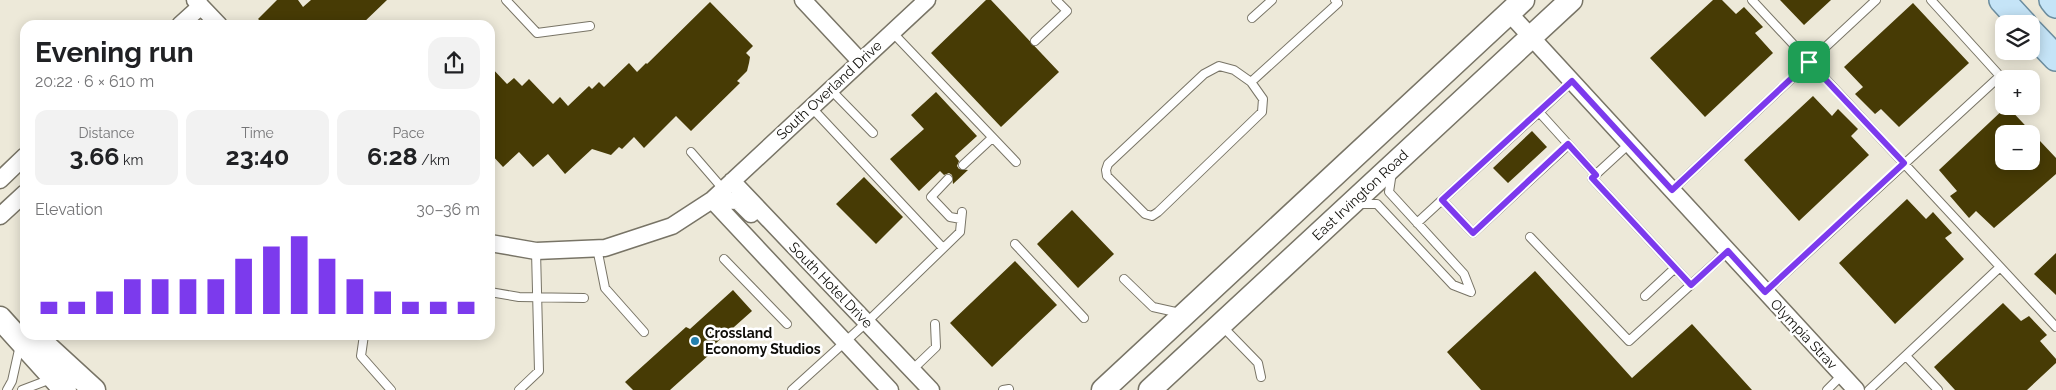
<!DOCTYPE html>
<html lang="en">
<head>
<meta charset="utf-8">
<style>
  :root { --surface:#fff; --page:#f2f2f2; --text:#202124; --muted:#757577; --accent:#7c3aed }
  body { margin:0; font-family:Raleway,sans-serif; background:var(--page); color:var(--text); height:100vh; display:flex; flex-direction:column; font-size:19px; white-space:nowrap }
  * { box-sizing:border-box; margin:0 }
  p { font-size:16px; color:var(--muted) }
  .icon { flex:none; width:28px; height:28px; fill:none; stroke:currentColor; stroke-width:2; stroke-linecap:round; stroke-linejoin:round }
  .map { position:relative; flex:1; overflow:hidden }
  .drawer { position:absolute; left:20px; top:20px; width:475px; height:320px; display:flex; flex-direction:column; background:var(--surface); border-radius:15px; box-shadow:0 2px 12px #0003 }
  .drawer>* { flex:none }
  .tools { position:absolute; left:1995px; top:15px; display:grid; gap:10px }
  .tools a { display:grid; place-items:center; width:45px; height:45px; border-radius:10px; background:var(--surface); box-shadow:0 2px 12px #0003; font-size:25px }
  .pin { position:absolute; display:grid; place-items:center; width:42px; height:42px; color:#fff; margin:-21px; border-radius:10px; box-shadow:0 2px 8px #0006 }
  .round { display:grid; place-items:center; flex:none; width:52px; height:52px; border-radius:15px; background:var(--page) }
  .overview { display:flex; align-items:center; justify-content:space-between; height:85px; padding:0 15px }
  h1 { font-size:28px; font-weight:700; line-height:38px }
  .figures { display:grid; grid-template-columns:repeat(3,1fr); gap:8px; height:85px; padding:5px 15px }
  .figures div { display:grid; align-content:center; border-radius:12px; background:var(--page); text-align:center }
  .figures b { font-size:25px; font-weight:700 }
  .figures small { font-size:14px; font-weight:400 }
  .figures p { font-size:14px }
  .chart { height:140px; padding:10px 15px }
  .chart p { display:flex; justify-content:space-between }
  .chart svg { width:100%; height:90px; margin-top:5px; stroke:var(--accent); stroke-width:6 }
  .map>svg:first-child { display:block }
  .building { fill:#473b05; fill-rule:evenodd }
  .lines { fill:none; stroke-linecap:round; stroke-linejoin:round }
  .lane-casing { stroke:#787466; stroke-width:10 }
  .street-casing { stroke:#787466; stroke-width:19 }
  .secondary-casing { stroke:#787466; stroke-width:25 }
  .primary-casing { stroke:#6c8d9f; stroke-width:28 }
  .lane { stroke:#fff; stroke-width:8 }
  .street { stroke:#fff; stroke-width:16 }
  .secondary { stroke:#fff; stroke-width:22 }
  .primary { stroke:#c5e4f7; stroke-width:25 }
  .route-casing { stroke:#fff; stroke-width:10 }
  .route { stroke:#7c3aed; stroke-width:6 }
  .poi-dot { fill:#2480ae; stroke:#fff; stroke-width:2 }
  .labels { text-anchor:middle; stroke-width:5; stroke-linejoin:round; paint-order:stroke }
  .street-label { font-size:14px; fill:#0e0d08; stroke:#fff }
  .poi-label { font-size:14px; font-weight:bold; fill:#0e0d08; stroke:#fff; text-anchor:start }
</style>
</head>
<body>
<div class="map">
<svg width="2056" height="390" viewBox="0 0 2056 390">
  <rect width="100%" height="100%" fill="#ede9d9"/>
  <!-- building -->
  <path class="building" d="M277,0h21l5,7 8,-7h76l-26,25h-96l-7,-6z
    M986,0h5l68,72 -58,55 -70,-74z
    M1713,0h9l14,14 8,-7 19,20 -8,6 18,20 -68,64 -55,-59z
    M1780,0h51l-27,25z
    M710,2l43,44 -7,7 4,4 -1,6 -2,8 -10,10 3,2 -49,48 -15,-15 -32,32 -10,-11 -12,12 -3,-2 -8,8 -19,-6 -27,25 -17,-20 -15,13 -14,-15 -16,15 -13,-14v-87l17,18 7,-6 8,8 7,-7 24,25 7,-7 8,9 21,-20 3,3 7,-7 5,5 25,-24 8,9 9,-9 1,1z
    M1913,3l56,60 -70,64 -18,-18 -6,5 -20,-20 8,-7 -19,-20z
    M936,92l41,44 -22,20 4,5 -2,5 2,3 9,1 -15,14 -1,-9 -3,-2 -5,2 -4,-4 -21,20 -29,-32 34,-30 -13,-14z
    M1813,96l19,20 6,-7 20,20 -7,7 18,19 -70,66 -55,-61z
    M2007,106l49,52v16l-62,54 -18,-17 -7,7 -19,-22 7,-5 -18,-21zM2004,134h27v27h-27z
    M1532,131l15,16 -39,36 -15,-15z
    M864,177l39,40 -27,27 -40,-40z
    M1907,199l19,20 7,-7 19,21 -7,5 19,21 -69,65 -56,-61z
    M1072,210l42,44 -36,34 -41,-44z
    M2056,253v42l-22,-21z
    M1015,261l42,44 -65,62 -42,-44z
    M1535,271l97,107 60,-54 60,66h-271l-34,-38z
    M733,290l19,21 -46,41 3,3 -39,35h-37l-8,-8 61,-55 4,2z
    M2003,303l18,18 8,-5 18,19 -7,6 16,18v4l-29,27h-72l-21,-23z"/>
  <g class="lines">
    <defs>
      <path id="lane" d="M506,0l31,33 53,-7
        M1752,0l304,327
        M1252,18l20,-18
        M892,32l124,130
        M1035,41l32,-30 -11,-11
        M1219,66l15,4 17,12 12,17 -1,13 -104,100 -6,4 -7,-2 -38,-38 -1,-6 2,-6 96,-90z
        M1572,81l-33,31 57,63
        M1251,82l87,-79 -3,-3
        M830,89l43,44
        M811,107l132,141
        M1539,112l-97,88 31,33 95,-88
        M1629,144l-37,34 99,107
        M691,152l32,37
        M963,165l29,-27
        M948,179l-17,18 19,20 11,2
        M1672,190l204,-190
        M1358,204h19l76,81 18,7 -7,-18 -75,-82 3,-20
        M1417,223l25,-23
        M1530,237l99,104 99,-90
        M1015,244l69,74
        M597,248l8,40 39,44
        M724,259l63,65
        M1124,279l29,28 27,6
        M490,292l29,5 65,1
        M1765,292l235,-216 -69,-76
        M1645,296l30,-28
        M1222,326l36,37 3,14
        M364,335l-3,21 30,34
        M1906,356l32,34
        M912,370l24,-23 -1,-23
        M7,390l5,-9 8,-36
        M22,390l29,-11
        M519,390l20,-19 -3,-120
        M792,390l75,-68 93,-90 2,-20
        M1003,390l6,-1
        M1827,390l15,-15
        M1869,390l131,-123"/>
      <path id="street" d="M195,0l24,25
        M803,0l57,61
        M1509,13l347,377
        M180,25l21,-19
        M0,180l25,-24
        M732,181l199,209
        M712,200l178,190
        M712,200l26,1 13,13
        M0,216l25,-23
        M490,243l46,8 69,-3 67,-22 40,-26 215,-200"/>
      <path id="secondary" d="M0,318l65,72
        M34,335l60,55
        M1103,390l420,-390
        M1150,390l421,-390"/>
      <path id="primary" d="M2002,0l22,24
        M2052,0l4,5
        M2031,32l25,26"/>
    </defs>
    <!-- lane casing -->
    <use href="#lane" class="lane-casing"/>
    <!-- street casing -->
    <use href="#street" class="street-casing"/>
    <!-- secondary casing -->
    <use href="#secondary" class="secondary-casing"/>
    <!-- primary casing -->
    <use href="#primary" class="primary-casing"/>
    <!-- lane -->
    <use href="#lane" class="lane"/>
    <!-- street -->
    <use href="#street" class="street"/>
    <!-- secondary -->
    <use href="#secondary" class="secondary"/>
    <!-- primary -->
    <use href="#primary" class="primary"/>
  </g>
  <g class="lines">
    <defs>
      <path id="route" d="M1809,62l95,101 -139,129 -37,-41 -37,34 -99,-107 4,-3 -28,-31 -95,89 -31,-33 130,-119 100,109z"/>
    </defs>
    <!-- route casing -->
    <use href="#route" class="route-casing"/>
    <!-- route -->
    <use href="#route" class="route"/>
  </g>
  <!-- markers -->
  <circle class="poi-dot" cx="695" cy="341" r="5"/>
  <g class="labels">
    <!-- street labels -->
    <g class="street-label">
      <text transform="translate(829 90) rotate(-43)" y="5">South Overland Drive</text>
      <text transform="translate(1360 195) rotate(-43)" y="5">East Irvington Road</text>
      <text transform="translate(831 285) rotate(46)" y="5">South Hotel Drive</text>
      <text transform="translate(1804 334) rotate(47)" y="5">Olympia Strav</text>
    </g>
    <!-- poi labels -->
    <g class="poi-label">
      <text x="705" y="338">Crossland<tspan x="705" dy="16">Economy Studios</tspan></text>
    </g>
  </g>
</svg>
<div class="tools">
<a><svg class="icon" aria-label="layers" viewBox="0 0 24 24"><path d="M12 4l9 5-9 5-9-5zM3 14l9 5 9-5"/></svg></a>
<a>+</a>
<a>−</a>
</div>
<div class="pin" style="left:1809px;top:62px;background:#1e9e55"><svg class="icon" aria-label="arrive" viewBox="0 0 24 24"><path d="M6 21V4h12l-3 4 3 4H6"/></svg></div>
<section class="drawer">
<div class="overview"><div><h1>Evening run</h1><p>20:22 · 6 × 610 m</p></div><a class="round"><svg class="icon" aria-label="share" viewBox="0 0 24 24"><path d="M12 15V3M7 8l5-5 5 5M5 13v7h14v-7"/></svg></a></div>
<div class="figures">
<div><p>Distance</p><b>3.66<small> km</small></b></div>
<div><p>Time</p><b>23:40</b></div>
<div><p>Pace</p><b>6:28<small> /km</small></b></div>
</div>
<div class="chart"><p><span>Elevation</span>30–36 m</p>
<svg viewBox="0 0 160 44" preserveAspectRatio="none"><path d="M5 44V38M15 44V38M25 44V33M35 44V27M45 44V27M55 44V27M65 44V27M75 44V17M85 44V11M95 44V6M105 44V17M115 44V27M125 44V33M135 44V38M145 44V38M155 44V38"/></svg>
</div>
</section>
</div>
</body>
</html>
